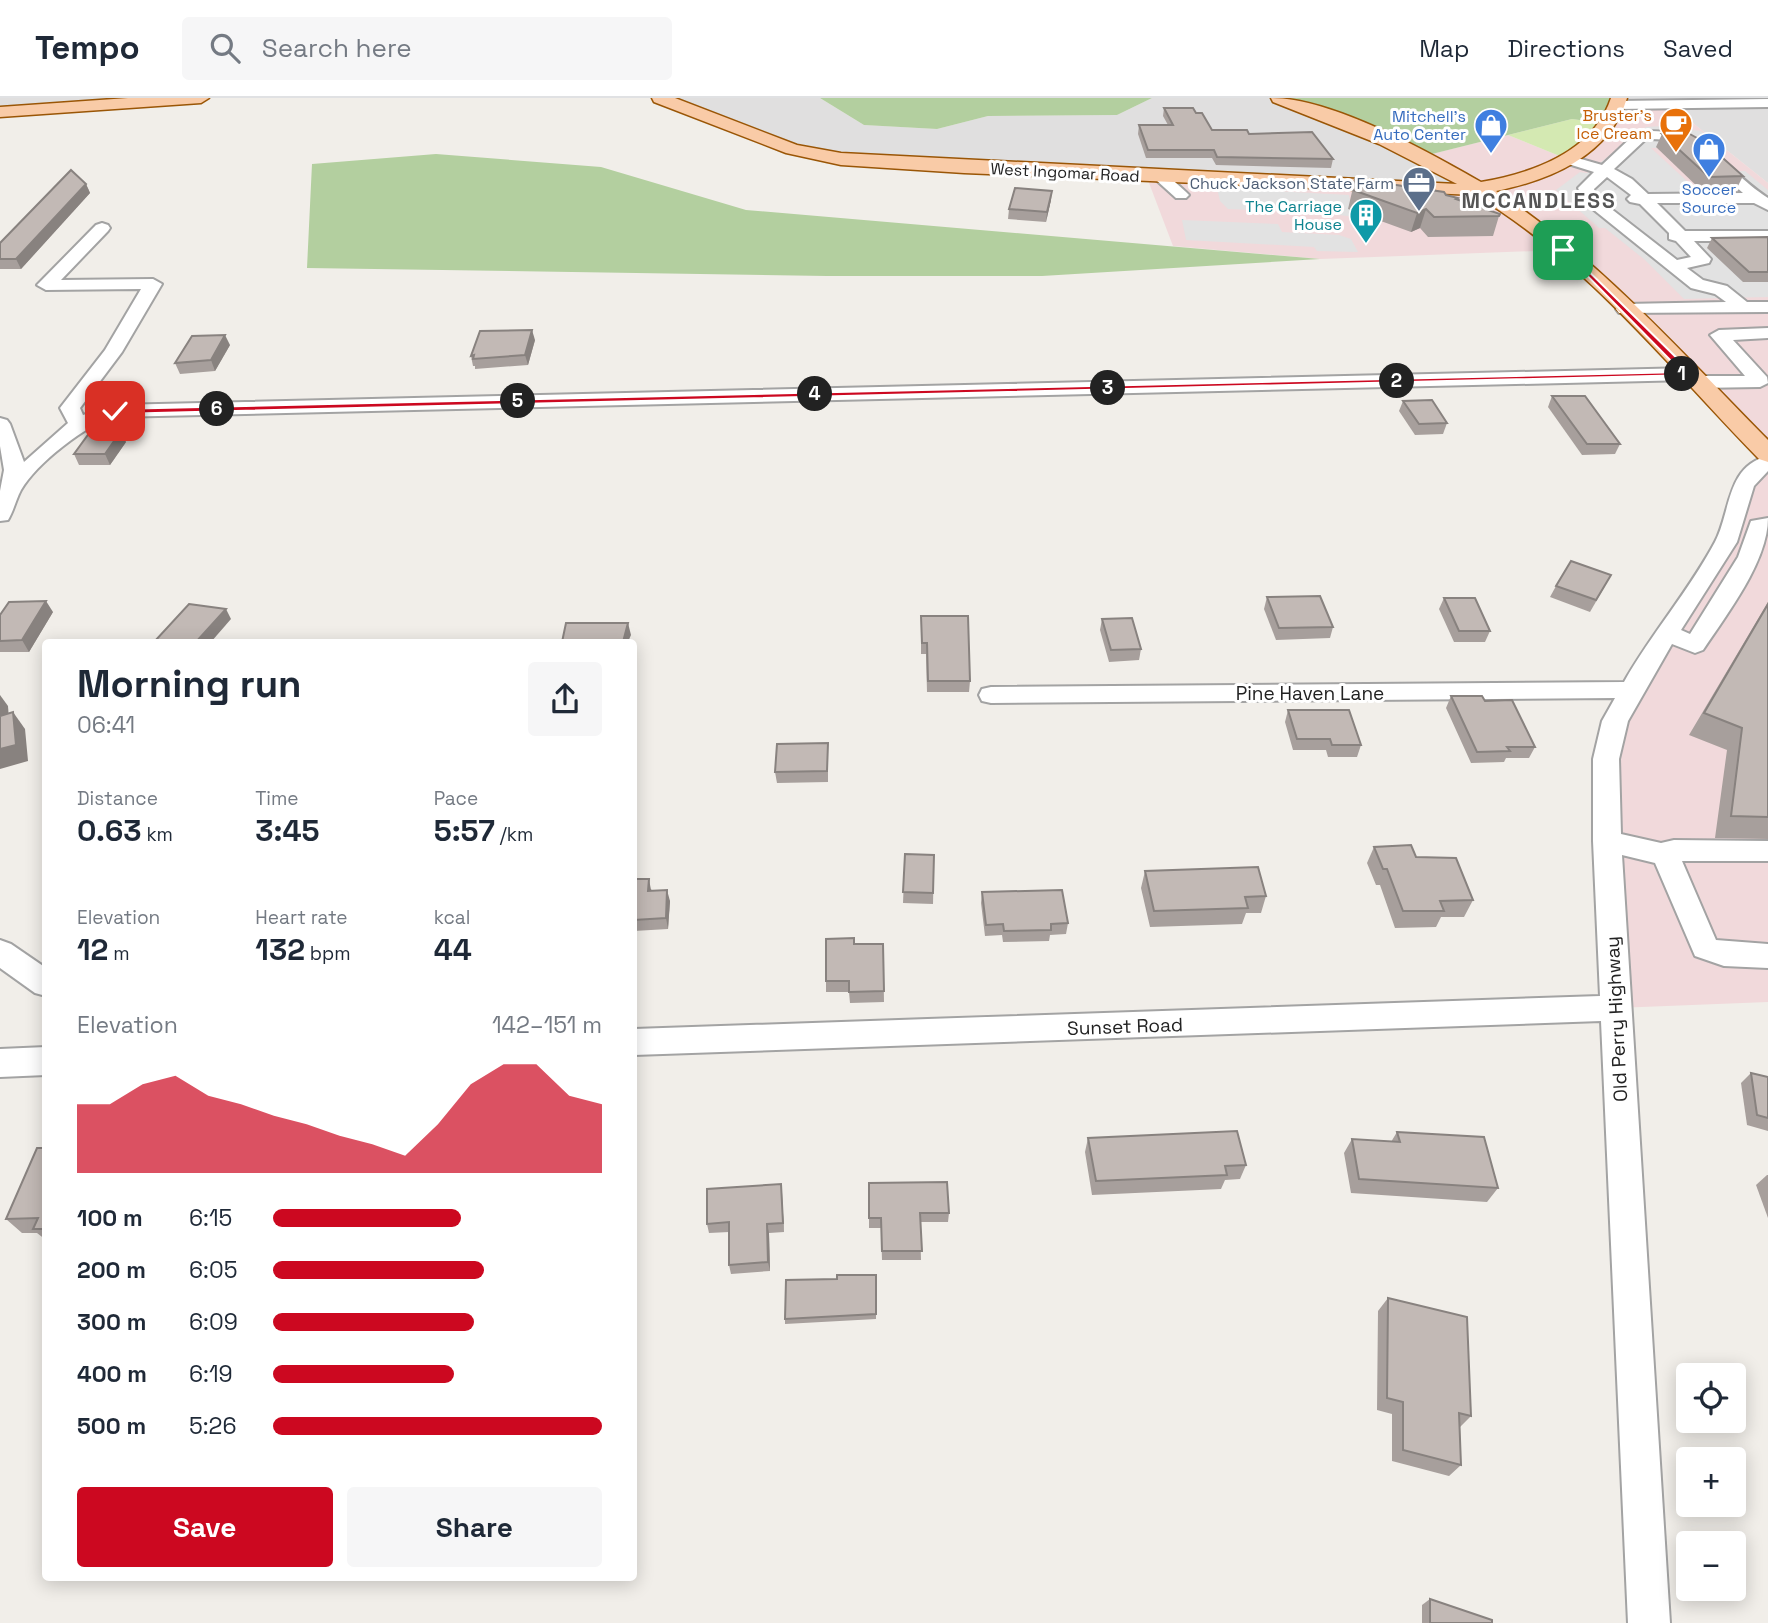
<!DOCTYPE html>
<html lang="en">
<head>
<meta charset="utf-8">
<style>
  :root { --surface:#fff; --page:#f6f6f7; --text:#1f2937; --muted:#747a83; --line:#e0e1e3; --accent:#cc0820 }
  body { margin:0; font-family:"Space Grotesk",sans-serif; background:var(--page); color:var(--text); height:100vh; display:flex; flex-direction:column; font-size:26px; white-space:nowrap }
  * { box-sizing:border-box; margin:0 }
  p { font-size:23px; color:var(--muted) }
  .icon { flex:none; width:38px; height:38px; fill:none; stroke:currentColor; stroke-width:2; stroke-linecap:round; stroke-linejoin:round }
  .map { position:relative; flex:1; overflow:hidden }
  .drawer { position:absolute; left:42px; top:541px; width:595px; height:942px; display:flex; flex-direction:column; background:var(--surface); border-radius:7px; box-shadow:0 4px 18px #0003 }
  .drawer>* { flex:none }
  .tools { position:absolute; left:1676px; top:1265px; display:grid; gap:14px }
  .tools a { display:grid; place-items:center; width:70px; height:70px; border-radius:7px; background:var(--surface); box-shadow:0 4px 18px #0003; font-size:35px }
  .pin { position:absolute; display:grid; place-items:center; width:60px; height:60px; color:#fff; margin:-30px; border-radius:14px; box-shadow:0 4px 10px #0006 }
  .km { position:absolute; width:35px; height:35px; margin:-18px; border-radius:50%; background:#222; color:#fff; font-size:19px; line-height:35px; text-align:center }
  .round { display:grid; place-items:center; flex:none; width:74px; height:74px; border-radius:7px; background:var(--page) }
  .summary { display:flex; align-items:center; justify-content:space-between; height:119px; padding:0 35px }
  h1 { font-size:38px; font-weight:800; line-height:52px }
  .figures { display:grid; grid-template-columns:repeat(3,1fr); gap:10px; height:119px; padding:7px 35px }
  .figures div { display:grid; align-content:center }
  .figures b { font-size:30px; font-weight:800 }
  .figures small { font-size:19px; font-weight:400 }
  .figures p { font-size:19px }
  .chart { height:196px; padding:14px 35px }
  .chart p { display:flex; justify-content:space-between }
  .chart svg { width:100%; height:126px; margin-top:7px; fill:var(--accent); opacity:.7 }
  .primary-button { display:flex; gap:14px; margin-top:auto; padding:14px 35px }
  .primary-button a { flex:1; height:80px; border-radius:7px; background:var(--accent); color:#fff; font-size:28px; font-weight:800; line-height:80px; text-align:center }
  .primary-button a+a { background:var(--page); color:var(--text) }
  ul { padding:0 35px; list-style:none; font-size:23px }
  li { display:grid; grid-template-columns:112px 84px 1fr; align-items:center; height:52px }
  li i { height:18px; border-radius:9px; background:var(--accent) }
  header { display:flex; align-items:center; gap:42px; box-sizing:border-box; height:98px; padding:0 35px; background:var(--surface); border-bottom:2px solid var(--line) }
  header strong { font-size:33px }
  nav { display:flex; gap:38px; margin-inline-start:auto; font-size:24px }
  .search { width:490px; height:63px; background:var(--page); display:flex; align-items:center; gap:18px; box-sizing:border-box; padding:0 24px; border-radius:7px; color:var(--muted); font-size:26px }
  .map>svg:first-child { display:block }
  .residential { fill:#e0dfdf }
  .commercial { fill:#f1d9db }
  .grass { fill:#d4e9b2 }
  .forest { fill:#b3cf9f }
  .parking { fill:#e2e2e2 }
  .lines { fill:none; stroke-linecap:round; stroke-linejoin:round }
  .minor-casing { stroke:#a3a3a3; stroke-width:4 }
  .major-casing { stroke:#9a5606; stroke-width:3 }
  .minor { fill:#fff; fill-rule:evenodd }
  .major { fill:#f9cba7; fill-rule:evenodd }
  .wall { fill:#a79f9c }
  .shaded-wall { fill:#88827f }
  .building { fill:#c2b9b5; stroke:#88827f; stroke-width:2 }
  .route { fill:#cc0820; stroke:#fff; stroke-width:2 }
  .labels { text-anchor:middle; stroke-width:6; stroke-linejoin:round; paint-order:stroke }
  .far-food-label { font-size:16px; fill:#c56008; stroke:#fff; text-anchor:end }
  .far-shop-label { font-size:16px; fill:#366cbe; stroke:#fff; text-anchor:end }
  .far-street-label { font-size:16px; fill:#222; stroke:#fff }
  .far-service-label { font-size:16px; fill:#4e5e75; stroke:#fff; text-anchor:end }
  .far-culture-label { font-size:16px; fill:#0d838f; stroke:#fff; text-anchor:end }
  .street-label { font-size:19px; fill:#222; stroke:#fff }
  .far-district-label { font-size:21px; font-weight:bold; letter-spacing:2px; fill:#555; stroke:#fff }
</style>
</head>
<body>
<header>
<strong>Tempo</strong>
<div class="search"><svg class="icon" aria-label="search" viewBox="0 0 24 24"><circle cx="10" cy="10" r="6"/><path d="M15 15l6 6"/></svg>Search here</div>
<nav><a>Map</a><a>Directions</a><a>Saved</a></nav>
</header>
<div class="map">
<svg width="1768" height="1525" viewBox="0 0 1768 1525">
  <rect width="100%" height="100%" fill="#f1eee9"/>
  <!-- residential -->
  <g class="residential">
    <polygon points="0,0 201,0 0,14"/>
    <polygon points="660,0 820,0 864,27 937,31 988,18 1117,17 1152,0 1279,0 1336,21 1479,92 820,58"/>
    <polygon points="1619,0 1768,0 1768,85 1669,6 1617,7"/>
  </g>
  <!-- commercial -->
  <g class="commercial">
    <polygon points="1669,6 1768,85 1768,356 1563,152 1320,161 1173,148 1146,77 1478,92 1420,59 1508,37 1567,61 1617,7"/>
    <polygon points="1768,364 1768,904 1616,910 1606,661 1736,418"/>
  </g>
  <!-- grass -->
  <polygon class="grass" points="1572,21 1608,26 1567,61 1508,37"/>
  <!-- forest -->
  <g class="forest">
    <polygon points="820,0 1152,0 1117,17 988,18 937,31 864,27"/>
    <polygon points="1279,0 1619,0 1608,26 1572,21 1420,59"/>
    <polygon points="436,56 601,69 746,112 1320,161 1042,178 827,178 307,170 312,66"/>
  </g>
  <!-- parking -->
  <g class="parking">
    <polygon points="1663,28 1701,33 1719,49 1651,50 1701,96 1745,95 1719,74 1745,73 1768,92 1768,199 1684,201 1645,162 1605,130 1599,130 1556,92 1580,74 1587,75 1646,29"/>
    <polygon points="1217,90 1349,97 1350,102 1363,111 1365,120 1303,113 1300,106 1289,106 1290,113 1228,111 1220,103"/>
    <polygon points="1182,122 1278,126 1282,134 1339,137 1351,141 1358,154 1317,153 1314,149 1186,142"/>
  </g>
  <g class="lines">
    <defs>
      <g id="minor">
        <polygon points="1768,1 1768,9 1617,11 1610,7 1617,3"/>
        <path d="M1642 33C1716 32 1715 65 1768 100V112L1754 105H1657L1685 133H1768V143H1694L1711 161 1709 165 1687 170 1703 182 1727 188 1747 204H1768V214L1619 215 1616 211 1619 207 1625 206 1726 204 1715 196 1691 190 1584 104 1578 90 1594 74 1562 64 1560 61 1567 57 1602 67 1637 34ZM1646 41C1696 40 1708 64 1743 95L1648 96 1632 81 1614 71ZM1607 79 1631 97 1627 101 1630 104 1640 106 1669 135V141L1676 143 1691 159 1677 162 1596 99 1594 91Z"/>
        <polygon points="1160,73 1165,75 1186,94 1189,97 1186,100 1176,100 1155,81 1152,78 1155,75"/>
        <path d="M102 125 108 127 110 130 108 133 61 182 153 181 162 186 122 254 80 310 83 317 115 307 1689 270 1696 272 1697 278H1745L1710 237 1719 232 1768 230V240L1733 242 1767 279 1768 285 1760 289 1697 290 1690 288 1689 282 115 319C86 326 36 366 21 392 16 401 14 412 8 422L0 423V393L4 372 0 348V320L7 322 10 326 24 364 68 325 60 310 105 252 141 191 46 192 37 187 96 127Z"/>
        <path d="M1768 358V373L1754 388 1737 444 1681 532 1690 536 1738 459 1751 423 1768 420C1768 463 1727 516 1703 552L1695 555 1672 546 1628 623 1619 661 1621 736 1661 745 1674 742 1768 743V763H1682L1716 842 1768 846V870L1724 868 1695 858 1655 765 1622 757 1670 1525H1628L1601 923 634 957V931L1600 898 1593 743V661L1602 623 1615 600 991 605 982 603 979 597 982 591 991 589 1624 584C1651 536 1689 493 1715 444 1731 414 1726 368 1768 358Z"/>
        <polygon points="0,842 11,846 46,870 46,898 35,895 0,870"/>
        <polygon points="46,949 46,977 0,979 0,951"/>
      </g>
      <g id="major">
        <polygon points="128,0 209,0 201,5 0,19 0,9"/>
        <path d="M652 0H675L797 47 841 55 1457 86 1379 46 1273 4 1271 0C1332 0 1427 53 1481 84 1533 75 1593 54 1611 0H1627C1610 57 1551 82 1496 93 1599 161 1681 254 1768 342V364L1759 361C1670 270 1586 163 1475 97L964 75 841 67 786 55 654 4Z"/>
      </g>
    </defs>
    <!-- minor casing -->
    <use href="#minor" class="minor-casing"/>
    <!-- major casing -->
    <use href="#major" class="major-casing"/>
    <!-- minor -->
    <use href="#minor" class="minor"/>
    <!-- major -->
    <use href="#major" class="major"/>
  </g>
  <!-- wall -->
  <g class="wall">
    <polygon points="1164,10 1196,15 1212,32 1249,36 1333,61 1331,70 1216,67 1212,60 1146,60 1138,36 1139,27 1168,27 1163,18"/>
    <polygon points="1662,36 1743,78 1736,92 1702,93 1656,49"/>
    <polygon points="1355,81 1446,97 1499,118 1493,138 1428,139 1420,130 1411,134 1348,111"/>
    <polygon points="86,86 90,95 21,171 0,171 0,145"/>
    <polygon points="1051,102 1046,124 1008,121 1009,111"/>
    <polygon points="1768,139 1768,184 1743,184 1707,150 1712,140"/>
    <polygon points="535,242 528,267 475,271 475,268 473,268 471,258"/>
    <polygon points="230,247 215,273 180,276 175,265"/>
    <polygon points="1552,298 1620,346 1615,356 1582,357 1548,309"/>
    <polygon points="1403,303 1447,325 1443,336 1415,337 1399,313"/>
    <polygon points="126,344 110,367 79,367 74,356"/>
    <polygon points="1556,488 1605,488 1590,514 1550,499"/>
    <polygon points="1267,499 1333,529 1330,540 1276,542 1264,511"/>
    <polygon points="1444,500 1490,533 1485,544 1454,544 1439,511"/>
    <polygon points="1768,504 1768,741 1715,740 1727,652 1689,637"/>
    <polygon points="53,514 29,554 0,554 0,517"/>
    <polygon points="921,518 970,583 969,594 927,594 926,556 921,556"/>
    <polygon points="1102,521 1141,551 1139,562 1109,564 1100,532"/>
    <polygon points="1451,598 1485,603 1535,649 1529,660 1506,660 1504,664 1471,665 1446,610"/>
    <polygon points="1288,612 1361,647 1357,659 1328,659 1326,652 1293,652 1285,624"/>
    <polygon points="828,656 828,684 777,685 775,674"/>
    <polygon points="1374,749 1416,759 1473,802 1464,819 1441,819 1436,829 1395,830 1380,787 1376,787 1367,765"/>
    <polygon points="905,756 934,757 933,806 903,805"/>
    <polygon points="1145,773 1266,798 1261,815 1246,815 1242,826 1150,829 1141,790"/>
    <polygon points="634,781 670,803 668,831 634,833"/>
    <polygon points="982,794 1068,825 1066,836 1050,837 1049,843 1003,844 1002,837 985,838 981,805"/>
    <polygon points="854,846 883,846 884,904 850,905 849,894 826,894 826,883"/>
    <polygon points="1751,975 1768,979 1768,1033 1747,1027 1741,985"/>
    <polygon points="1397,1034 1498,1090 1487,1104 1351,1095 1344,1055 1352,1041 1391,1044"/>
    <polygon points="1088,1040 1246,1067 1240,1081 1225,1082 1221,1091 1092,1097 1085,1054"/>
    <polygon points="46,1050 46,1142 37,1135 22,1135 6,1121"/>
    <polygon points="1767,1077 1768,1077 1768,1120 1756,1087"/>
    <polygon points="869,1085 949,1115 948,1124 920,1124 921,1162 882,1162 881,1130 869,1130"/>
    <polygon points="781,1086 784,1134 769,1135 770,1173 731,1176 729,1167 729,1134 709,1135 707,1126"/>
    <polygon points="876,1177 876,1221 785,1226 785,1221 837,1181"/>
    <polygon points="1388,1200 1471,1318 1460,1329 1461,1367 1449,1378 1392,1363 1392,1316 1377,1312 1378,1213"/>
    <polygon points="1430,1501 1492,1525 1422,1525 1422,1507"/>
  </g>
  <!-- shaded-wall -->
  <g class="shaded-wall">
    <polygon points="86,86 90,95 21,171 16,161"/>
    <polygon points="1052,93 1051,102 1046,124 1047,114"/>
    <polygon points="1426,111 1420,130 1411,134 1417,115"/>
    <polygon points="532,232 535,242 528,267 525,257"/>
    <polygon points="225,237 230,247 215,273 211,262"/>
    <polygon points="121,333 126,344 110,367 105,356"/>
    <polygon points="46,503 53,514 29,554 22,542"/>
    <polygon points="226,511 231,521 211,544 196,544"/>
    <polygon points="628,525 631,537 628,544 623,544"/>
    <polygon points="0,597 8,608 10,635 0,621"/>
    <polygon points="13,614 25,631 28,663 0,671 0,651"/>
    <polygon points="649,781 651,792 650,804 648,793"/>
    <polygon points="667,792 670,803 668,831 666,820"/>
    <polygon points="781,1086 782,1095 784,1134 783,1125"/>
    <polygon points="767,1126 769,1135 770,1173 768,1164"/>
  </g>
  <!-- building -->
  <g class="building">
    <polygon points="1164,10 1193,10 1196,15 1202,15 1212,32 1247,32 1249,36 1312,34 1333,61 1217,59 1214,52 1148,52 1139,27 1173,27"/>
    <polygon points="1688,35 1706,45 1743,78 1709,79 1662,36"/>
    <polygon points="71,72 86,86 16,161 0,161 0,145"/>
    <polygon points="1355,81 1444,94 1446,97 1458,100 1456,101 1500,116 1499,118 1434,119 1426,111 1417,115 1353,92"/>
    <polygon points="1015,90 1052,93 1047,114 1009,111"/>
    <polygon points="1768,139 1768,174 1749,174 1712,140"/>
    <polygon points="532,232 525,257 473,261 474,257 471,258 480,233"/>
    <polygon points="225,237 211,262 175,265 192,238"/>
    <polygon points="1552,298 1585,298 1620,346 1587,346"/>
    <polygon points="1432,302 1447,325 1419,326 1403,303"/>
    <polygon points="121,333 105,356 74,356 90,334"/>
    <polygon points="1571,463 1611,477 1596,502 1556,488"/>
    <polygon points="1320,498 1333,529 1279,530 1267,499"/>
    <polygon points="1444,500 1475,500 1490,533 1459,533"/>
    <polygon points="46,503 22,542 0,543 0,517 9,504"/>
    <polygon points="189,506 226,511 196,544 154,544"/>
    <polygon points="1768,506 1768,719 1731,718 1742,630 1704,615"/>
    <polygon points="921,518 968,518 970,583 928,583 927,545 922,545"/>
    <polygon points="1132,520 1141,551 1111,552 1102,521"/>
    <polygon points="566,525 628,525 623,544 562,544"/>
    <polygon points="1451,598 1482,598 1485,603 1512,602 1535,649 1507,649 1510,653 1477,654"/>
    <polygon points="1288,612 1349,612 1361,647 1332,647 1330,641 1297,641"/>
    <polygon points="13,614 16,647 0,651 0,618"/>
    <polygon points="828,645 827,673 775,674 777,646"/>
    <polygon points="1411,747 1416,759 1456,760 1473,802 1440,803 1444,813 1403,813 1387,771 1383,771 1374,749"/>
    <polygon points="905,756 934,757 933,795 903,794"/>
    <polygon points="1258,769 1266,798 1245,799 1248,810 1154,813 1145,773"/>
    <polygon points="634,781 649,781 648,793 667,792 666,820 634,822"/>
    <polygon points="1062,792 1068,825 1051,826 1051,832 1004,833 1003,826 986,827 982,794"/>
    <polygon points="854,840 854,846 883,846 884,893 849,894 849,883 826,883 826,841"/>
    <polygon points="1751,975 1768,979 1768,1020 1757,1017"/>
    <polygon points="1237,1033 1246,1067 1225,1068 1227,1077 1096,1083 1088,1040"/>
    <polygon points="1397,1034 1484,1039 1498,1090 1359,1081 1352,1041 1400,1044"/>
    <polygon points="37,1050 46,1050 46,1131 33,1131 38,1120 6,1121"/>
    <polygon points="947,1084 949,1115 920,1115 922,1153 882,1153 881,1120 869,1120 869,1085"/>
    <polygon points="781,1086 783,1125 767,1126 768,1164 729,1167 729,1124 707,1126 707,1091"/>
    <polygon points="837,1177 876,1177 876,1216 785,1221 786,1182 837,1181"/>
    <polygon points="1388,1200 1467,1219 1471,1318 1459,1315 1461,1367 1403,1352 1403,1304 1387,1300"/>
    <polygon points="1430,1501 1492,1522 1492,1525 1430,1525"/>
  </g>
  <!-- route -->
  <polygon class="route" points="1560,150 1565,150 1691,274 1691,277 115,316 111,313 115,311 1682,274"/>
  <!-- icons -->
  <defs>
    <symbol id="cafe-pin" viewBox="-11 -11 22 30"><path d="M0 17L-7.5 6A9.5 9.5 0 1 1 7.5 6Z" fill="#e8710a" stroke="#fff"/><path d="M-5.5-4.5H6V0H3Q3 3.5 0 3.5H-2.5Q-5.5 3.5-5.5 0ZM3-3.2v2h1.7v-2ZM-6 4.5H4V6H-6Z" fill="#fff"/></symbol>
    <symbol id="shop-pin" viewBox="-11 -11 22 30"><path d="M0 17L-7.5 6A9.5 9.5 0 1 1 7.5 6Z" fill="#3f7fe0" stroke="#fff"/><path d="M-5-2.5h2.3a2.7 3.5 0 0 1 5.4 0H5L5.5 6h-11ZM-1.5-2.5h3a1.5 2.3 0 0 0-3 0Z" fill="#fff"/></symbol>
    <symbol id="office-pin" viewBox="-11 -11 22 30"><path d="M0 17L-7.5 6A9.5 9.5 0 1 1 7.5 6Z" fill="#5c6f8a" stroke="#fff"/><path d="M-6-3h4V-5.5h4V-3h4V5H-6ZM-1-4.5V-3h2v-1.5ZM-6 0V1H6V0Z" fill="#fff"/></symbol>
    <symbol id="building-pin" viewBox="-11 -11 22 30"><path d="M0 17L-7.5 6A9.5 9.5 0 1 1 7.5 6Z" fill="#0f9aa8" stroke="#fff"/><path d="M-4-6H4V6H1V3H-1V6H-4ZM-2.5-4.3h1.7v1.8h-1.7ZM.8-4.3h1.7v1.8H.8ZM-2.5-1h1.7V.8h-1.7ZM.8-1h1.7V.8H.8Z" fill="#fff"/></symbol>
  </defs>
  <g fill-rule="evenodd">
    <use href="#cafe-pin" x="1657" y="7" width="38" height="52"/>
    <use href="#shop-pin" x="1472" y="8" width="38" height="52"/>
    <use href="#shop-pin" x="1690" y="32" width="38" height="52"/>
    <use href="#office-pin" x="1400" y="66" width="38" height="52"/>
    <use href="#building-pin" x="1347" y="98" width="38" height="52"/>
  </g>
  <g class="labels">
    <!-- far-food labels -->
    <g class="far-food-label">
      <text x="1652" y="23">Bruster's<tspan x="1652" dy="18">Ice Cream</tspan></text>
    </g>
    <!-- far-shop labels -->
    <g class="far-shop-label">
      <text x="1466" y="24">Mitchell's<tspan x="1466" dy="18">Auto Center</tspan></text>
      <text x="1709" y="97" text-anchor="middle">Soccer<tspan x="1709" dy="18">Source</tspan></text>
    </g>
    <!-- far-street labels -->
    <g class="far-street-label">
      <text transform="translate(1065 74) rotate(3)" y="6">West Ingomar Road</text>
    </g>
    <!-- far-service labels -->
    <g class="far-service-label">
      <text x="1394" y="91">Chuck Jackson State Farm</text>
    </g>
    <!-- far-culture labels -->
    <g class="far-culture-label">
      <text x="1342" y="114">The Carriage<tspan x="1342" dy="18">House</tspan></text>
    </g>
    <!-- street labels -->
    <g class="street-label">
      <text x="1310" y="602">Pine Haven Lane</text>
      <text transform="translate(1616 921) rotate(-93)" y="7">Old Perry Highway</text>
      <text transform="translate(1125 928) rotate(-2)" y="7">Sunset Road</text>
    </g>
    <!-- far-district labels -->
    <g class="far-district-label">
      <text x="1539" y="110">MCCANDLESS</text>
    </g>
  </g>
</svg>
<div class="tools">
<a><svg class="icon" aria-label="locate" viewBox="0 0 24 24"><circle cx="12" cy="12" r="6"/><path d="M12 2v4M12 18v4M2 12h4M18 12h4"/></svg></a>
<a>+</a>
<a>−</a>
</div>
<div class="pin" style="left:1563px;top:152px;background:#1e9e55"><svg class="icon" aria-label="arrive" viewBox="0 0 24 24"><path d="M6 21V4h12l-3 4 3 4H6"/></svg></div>
<div class="pin" style="left:115px;top:313px;background:#d93025"><svg class="icon" aria-label="check" viewBox="0 0 24 24"><path d="M5 12l5 5 9-10"/></svg></div>
<b class="km" style="left:1682px;top:276px">1</b>
<b class="km" style="left:1397px;top:283px">2</b>
<b class="km" style="left:1108px;top:290px">3</b>
<b class="km" style="left:815px;top:296px">4</b>
<b class="km" style="left:518px;top:303px">5</b>
<b class="km" style="left:217px;top:311px">6</b>
<section class="drawer">
<div class="summary"><div><h1>Morning run</h1><p>06:41</p></div><a class="round"><svg class="icon" aria-label="share" viewBox="0 0 24 24"><path d="M12 15V3M7 8l5-5 5 5M5 13v7h14v-7"/></svg></a></div>
<div class="figures">
<div><p>Distance</p><b>0.63<small> km</small></b></div>
<div><p>Time</p><b>3:45</b></div>
<div><p>Pace</p><b>5:57<small> /km</small></b></div>
</div>
<div class="figures">
<div><p>Elevation</p><b>12<small> m</small></b></div>
<div><p>Heart rate</p><b>132<small> bpm</small></b></div>
<div><p>kcal</p><b>44</b></div>
</div>
<div class="chart"><p><span>Elevation</span>142–151 m</p>
<svg viewBox="0 0 160 44" preserveAspectRatio="none"><path d="M0 44V20L10 20L20 13L30 10L40 17L50 20L60 24L70 27L80 31L90 34L100 38L110 27L120 13L130 6L140 6L150 17L160 20V44z"/></svg>
</div>
<ul>
<li><b>100 m</b>6:15<i style="width:57%"></i></li>
<li><b>200 m</b>6:05<i style="width:64%"></i></li>
<li><b>300 m</b>6:09<i style="width:61%"></i></li>
<li><b>400 m</b>6:19<i style="width:55%"></i></li>
<li><b>500 m</b>5:26<i style="width:100%"></i></li>
</ul>
<div class="primary-button"><a>Save</a><a>Share</a></div>
</section>
</div>
</body>
</html>
